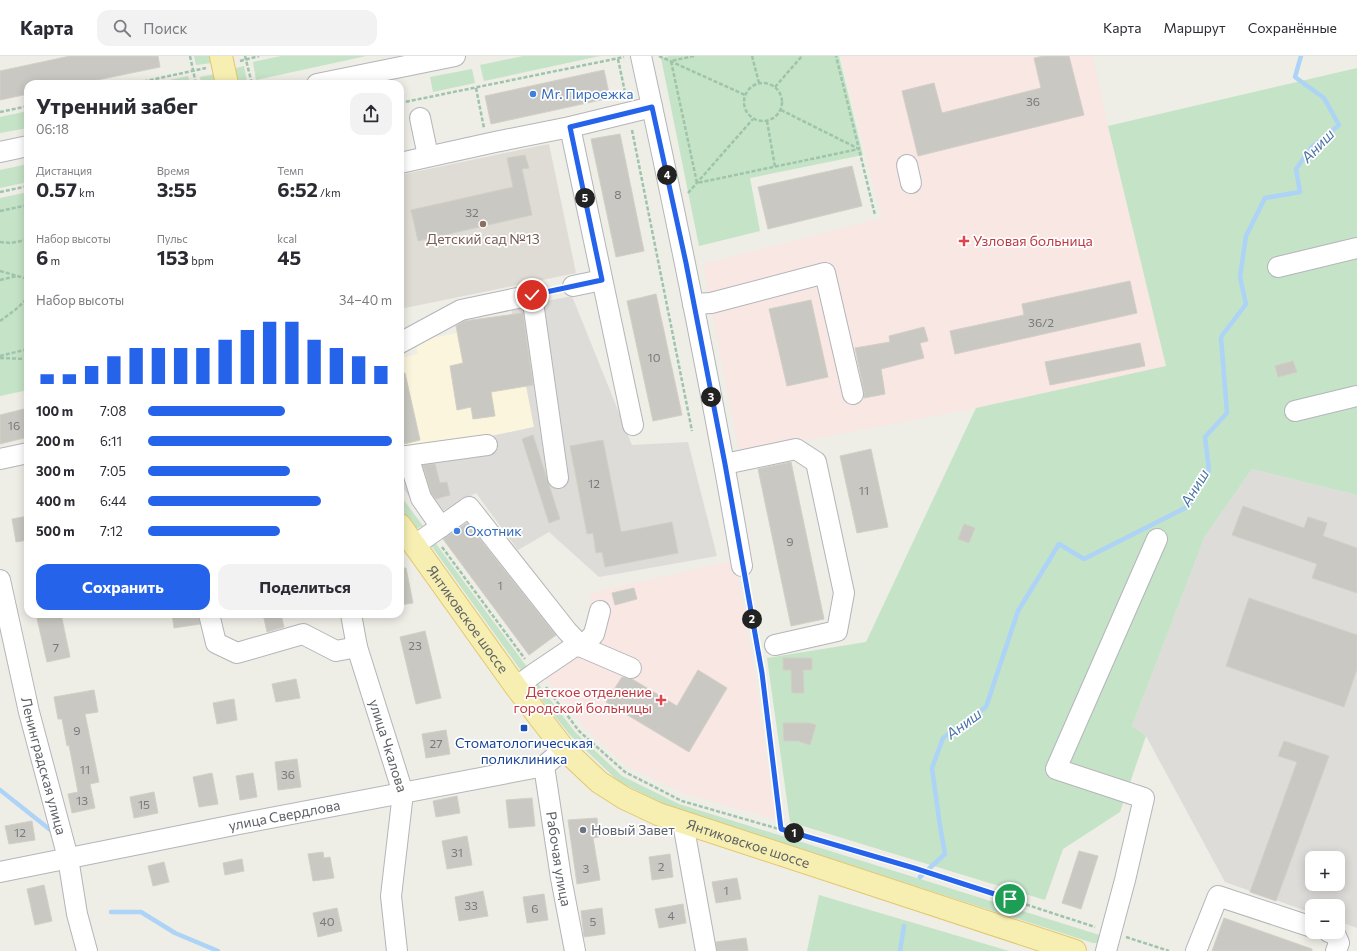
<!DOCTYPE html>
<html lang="ru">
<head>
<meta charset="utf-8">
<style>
  :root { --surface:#fff; --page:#f2f2f3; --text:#2b2b33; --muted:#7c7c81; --line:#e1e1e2; --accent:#2563eb }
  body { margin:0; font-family:Commissioner,sans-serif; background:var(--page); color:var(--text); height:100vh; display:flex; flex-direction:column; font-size:15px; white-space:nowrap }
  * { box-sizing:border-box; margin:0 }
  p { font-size:13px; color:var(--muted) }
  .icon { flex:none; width:22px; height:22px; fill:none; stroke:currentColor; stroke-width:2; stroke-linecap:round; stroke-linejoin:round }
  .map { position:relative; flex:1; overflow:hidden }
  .sheet { position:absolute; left:24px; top:24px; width:380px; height:538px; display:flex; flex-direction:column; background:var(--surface); border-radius:12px; box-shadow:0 2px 10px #0003 }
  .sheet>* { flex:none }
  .buttons { position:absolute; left:1305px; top:795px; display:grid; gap:8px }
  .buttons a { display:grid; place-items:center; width:40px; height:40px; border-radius:8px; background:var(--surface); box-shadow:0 2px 10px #0003; font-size:20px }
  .pin { position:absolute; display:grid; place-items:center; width:34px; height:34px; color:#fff; margin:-17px; border:2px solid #fff; border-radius:50%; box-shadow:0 1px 4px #0007 }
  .km { position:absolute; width:20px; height:20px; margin:-10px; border-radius:50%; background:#222; color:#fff; font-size:11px; line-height:20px; text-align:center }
  .round { display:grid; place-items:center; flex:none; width:42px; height:42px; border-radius:12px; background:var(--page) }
  .head { display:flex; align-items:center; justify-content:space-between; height:68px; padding:0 12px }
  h1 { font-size:22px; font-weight:700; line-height:30px }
  .metrics { display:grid; grid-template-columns:repeat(3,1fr); gap:6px; height:68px; padding:4px 12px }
  .metrics div { display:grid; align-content:center }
  .metrics b { font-size:20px; font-weight:700 }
  .metrics small { font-size:11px; font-weight:400 }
  .metrics p { font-size:11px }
  .chart { height:112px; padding:8px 12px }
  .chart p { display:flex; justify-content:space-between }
  .chart svg { width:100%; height:72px; margin-top:4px; stroke:var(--accent); stroke-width:6 }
  .cta { display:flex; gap:8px; margin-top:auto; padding:8px 12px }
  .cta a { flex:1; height:46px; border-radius:12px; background:var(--accent); color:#fff; font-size:16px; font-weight:700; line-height:46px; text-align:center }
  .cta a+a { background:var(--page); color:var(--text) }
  ul { padding:0 12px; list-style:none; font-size:13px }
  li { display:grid; grid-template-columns:64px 48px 1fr; align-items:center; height:30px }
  li i { height:10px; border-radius:5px; background:var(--accent) }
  header { display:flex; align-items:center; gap:24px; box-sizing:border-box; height:56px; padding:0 20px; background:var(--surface); border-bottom:1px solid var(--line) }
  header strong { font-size:19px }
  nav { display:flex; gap:22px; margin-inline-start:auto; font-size:14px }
  .search { width:280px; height:36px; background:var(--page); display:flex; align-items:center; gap:10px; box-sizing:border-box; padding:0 14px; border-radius:12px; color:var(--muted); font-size:15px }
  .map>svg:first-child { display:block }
  .commercial { fill:#fbf5de }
  .industrial { fill:#dddcd8; fill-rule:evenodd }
  .education { fill:#dedcd4 }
  .medical { fill:#f9e7e4 }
  .green { fill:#c5e3c6 }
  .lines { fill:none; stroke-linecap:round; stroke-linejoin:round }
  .stream { stroke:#add3f7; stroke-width:4.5 }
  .building { fill:#cac8c2; stroke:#d2cfc5 }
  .minor-casing { stroke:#b3b5b9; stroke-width:22 }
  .major-casing { stroke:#e4c769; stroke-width:24 }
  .path { stroke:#9ec4ab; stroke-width:2.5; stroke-dasharray:4 2; stroke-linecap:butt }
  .minor { stroke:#fff; stroke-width:20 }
  .major { stroke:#f7efb2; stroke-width:22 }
  .route-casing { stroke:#fff; stroke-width:8 }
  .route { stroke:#2563eb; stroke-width:5 }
  .shop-dot { fill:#3f7fe0; stroke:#fff; stroke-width:1.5 }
  .education-dot { fill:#8d6e63; stroke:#fff; stroke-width:1.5 }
  .health-dot { fill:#e0444e; stroke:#fff; stroke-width:1.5 }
  .transit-dot { fill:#1a4fb4; stroke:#fff; stroke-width:1.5 }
  .worship-dot { fill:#6b7280; stroke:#fff; stroke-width:1.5 }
  .labels { text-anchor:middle; stroke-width:3.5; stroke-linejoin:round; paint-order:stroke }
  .number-label { font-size:12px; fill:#787a7c }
  .shop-label { font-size:14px; fill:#366cbe; stroke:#fff; text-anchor:start }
  .education-label { font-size:14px; fill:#785e54; stroke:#fff }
  .health-label { font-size:14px; fill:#be3a42; stroke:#fff; text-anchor:start }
  .street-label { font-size:14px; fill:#5d6065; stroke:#fff }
  .transit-label { font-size:14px; fill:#164399; stroke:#fff }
  .worship-label { font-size:14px; fill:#5b616d; stroke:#fff; text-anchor:start }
  .water-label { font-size:15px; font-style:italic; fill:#4c74a7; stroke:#fff }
</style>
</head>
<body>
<header>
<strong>Карта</strong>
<div class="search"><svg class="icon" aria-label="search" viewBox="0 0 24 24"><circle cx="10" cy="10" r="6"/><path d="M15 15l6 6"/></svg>Поиск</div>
<nav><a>Карта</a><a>Маршрут</a><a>Сохранённые</a></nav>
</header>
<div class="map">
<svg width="1357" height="895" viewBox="0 0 1357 895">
  <rect width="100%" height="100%" fill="#eeede6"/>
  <!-- commercial -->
  <polygon class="commercial" points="512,258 534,371 400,399 400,302 418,298 415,285 457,277 456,267"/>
  <!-- industrial -->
  <g class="industrial">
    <polygon points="572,240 632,389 688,386 717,500 599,521 549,476 518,494 476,437 426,464 400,428 400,399 534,371 511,252"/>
    <path d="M1252 413 1357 439V872L1338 865V850H1312V857L1225 826 1146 680 1132 670 1205 480ZM1312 802H1338V828H1312Z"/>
  </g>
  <!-- education -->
  <polygon class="education" points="549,88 576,217 400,253 400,119"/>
  <!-- medical -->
  <g class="medical">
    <polygon points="841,0 1093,0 1108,70 1166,310 976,352 739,397 703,208 882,162"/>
    <polygon points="735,504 753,605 775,763 686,738 628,711 584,671 542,617 586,588 591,537"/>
  </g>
  <!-- green -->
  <g class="green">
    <polygon points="194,0 210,0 212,7 196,9"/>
    <polygon points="281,0 366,0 256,24 253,6"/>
    <polygon points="523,0 600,0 484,25 480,9"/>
    <polygon points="669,0 839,0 863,99 750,122 760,175 699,190 661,2"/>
    <polygon points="244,10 247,25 240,25 234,21 232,13"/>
    <polygon points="1357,12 1357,439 1252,413 1205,480 1132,670 1146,680 1120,756 1063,793 1045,844 790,766 767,602 866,586 976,352 1166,310 1108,70"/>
    <polygon points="472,13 475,27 433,36 430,21"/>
    <polygon points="215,18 216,23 214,28 201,28 200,21"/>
    <polygon points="188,20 190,28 152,28"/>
    <polygon points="28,55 28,72 0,77 0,61"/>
    <polygon points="28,108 28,126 0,132 0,114"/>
    <polygon points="28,136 28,334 0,340 0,142"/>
    <polygon points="400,439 423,470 412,474 400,456"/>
    <polygon points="434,485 527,611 522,616 430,488"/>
    <polygon points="536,625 575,676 622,720 679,748 1106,881 1101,887 1093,887 669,751 618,725 569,678 533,633 533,627"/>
    <polygon points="819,839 1009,895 807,895"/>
  </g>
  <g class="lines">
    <!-- stream -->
    <g class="stream">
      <polyline points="0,734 53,776"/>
      <polyline points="920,821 945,798 940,770 932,712 943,682 986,651 1018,555 1059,488 1084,503 1187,451 1209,414 1205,381 1227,357 1221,281 1246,248 1240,221 1246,180 1265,142 1300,136 1296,113 1312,91 1339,69 1324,42 1295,21 1301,0"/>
      <polyline points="111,856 141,856 175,877 218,895"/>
      <polyline points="900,895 904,870"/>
    </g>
  </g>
  <!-- building -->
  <g class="building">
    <polygon points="70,0 158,0 160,11 78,28 28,28 28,38 0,44 0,15"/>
    <polygon points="1044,0 1069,0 1084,59 918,100 902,35 934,27 942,57 1041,32 1034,2"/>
    <polygon points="604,14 610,42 491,68 485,40"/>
    <polygon points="620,78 644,195 616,201 591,83"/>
    <polygon points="525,99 529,112 522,113 532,159 418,185 411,154 513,131 507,102"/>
    <polygon points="852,110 862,150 768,173 758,131"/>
    <polygon points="1130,225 1137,257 955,298 950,275 1024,259 1022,248"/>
    <polygon points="656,238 682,359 653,365 627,245"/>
    <polygon points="811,244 828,321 787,330 769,253"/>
    <polygon points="523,257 533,329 491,336 495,360 473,363 471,351 457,354 450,310 463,307 456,270 464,265"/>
    <polygon points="924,271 928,285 920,287 924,302 881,313 885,338 864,342 864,335 855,292 890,286 889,280"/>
    <polygon points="1140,287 1145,310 1050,329 1045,306"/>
    <polygon points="1293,305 1297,316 1278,321 1275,310"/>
    <polygon points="400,317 405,317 420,384 400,389"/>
    <polygon points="28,352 28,381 0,388 0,359"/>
    <polygon points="533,379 560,463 549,467 522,383"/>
    <polygon points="603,384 621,476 672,466 678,497 605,511 602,496 596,497 593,477 587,478 570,390"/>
    <polygon points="871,393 888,471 857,477 840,400"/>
    <polygon points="791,406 824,563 791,570 758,413"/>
    <polygon points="435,408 440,427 447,426 450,439 436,443 431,437 423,409"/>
    <polygon points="1243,450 1304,472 1308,461 1327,467 1323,480 1357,492 1357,537 1312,522 1317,508 1232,479"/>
    <polygon points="28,460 28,484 16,486 12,463"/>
    <polygon points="467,467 556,579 529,599 443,483"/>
    <polygon points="964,468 975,472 969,487 958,483"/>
    <polygon points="400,512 406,512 413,547 400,549"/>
    <polygon points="634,532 637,543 615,549 612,537"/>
    <polygon points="1249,542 1357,579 1357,613 1344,651 1226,610"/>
    <polygon points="36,558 61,558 70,601 47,606"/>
    <polygon points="172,558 198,558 200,568 174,572"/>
    <polygon points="263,558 281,558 284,571 267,576"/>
    <polygon points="425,575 441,642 416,648 400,581"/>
    <polygon points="783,602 812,602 812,614 803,614 804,637 792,637 791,614 783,614"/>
    <polygon points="698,614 727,632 689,696 606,646 622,621 632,623 677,650"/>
    <polygon points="296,623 300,642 276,646 272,628"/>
    <polygon points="94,634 98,656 85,658 99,726 90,728 95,752 72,757 68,738 78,736 69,689 67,690 62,663 58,663 54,641"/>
    <polygon points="234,643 237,664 217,668 213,647"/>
    <polygon points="783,667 809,667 816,669 810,689 798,685 784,685"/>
    <polygon points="446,674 450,698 426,702 422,678"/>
    <polygon points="1284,685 1329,700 1276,845 1250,836 1297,706 1278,700"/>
    <polygon points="297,703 301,731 278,734 275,706"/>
    <polygon points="212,717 218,748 199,751 193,721"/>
    <polygon points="253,717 257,741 240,744 236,720"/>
    <polygon points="154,736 158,757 134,762 130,741"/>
    <polygon points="457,740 460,757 436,761 433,745"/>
    <polygon points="532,742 535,770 509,772 506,744"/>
    <polygon points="597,762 599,781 593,782 600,824 577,828 568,764"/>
    <polygon points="32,765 35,784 9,788 5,770"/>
    <polygon points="467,780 472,809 447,813 442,785"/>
    <polygon points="1079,795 1098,800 1081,853 1062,847"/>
    <polygon points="323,796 324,802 330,801 334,822 313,825 308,798"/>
    <polygon points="670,798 673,821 652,824 649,801"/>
    <polygon points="242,803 244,815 225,819 223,807"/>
    <polygon points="164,806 169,826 153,830 148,810"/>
    <polygon points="737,822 741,843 716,847 712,826"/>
    <polygon points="44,829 52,865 35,869 27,833"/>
    <polygon points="483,835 488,860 459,865 455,841"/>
    <polygon points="544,838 548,864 527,867 523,841"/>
    <polygon points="683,848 686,867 659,872 655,853"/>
    <polygon points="337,852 342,875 318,881 313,857"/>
    <polygon points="602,852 605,878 584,881 581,855"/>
    <polygon points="1224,862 1312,893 1312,895 1212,895"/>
    <polygon points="746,882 748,895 717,895 716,886"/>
  </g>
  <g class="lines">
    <defs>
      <g id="minor">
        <path d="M641 0C678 169 713 339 742 510"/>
        <polyline points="317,28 455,0"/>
        <polyline points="420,62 428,100"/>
        <polyline points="570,71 633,369"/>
        <polyline points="0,96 28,90"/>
        <polyline points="400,107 495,86 570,71 652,51"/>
        <polyline points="907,109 911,127"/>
        <polyline points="1278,211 1357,192"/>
        <polyline points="573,230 602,224"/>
        <polyline points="693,248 711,247 825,217 853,338"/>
        <polyline points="400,287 461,254 532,239 558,422"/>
        <polyline points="1295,355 1357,340"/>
        <polyline points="408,400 421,442 441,471"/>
        <polyline points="400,401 487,389"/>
        <polyline points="0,403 28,397"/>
        <polyline points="725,408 796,393 816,406 844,537 837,575 775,589"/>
        <polyline points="415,489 469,451 567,575 582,591 578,588 535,617 516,631"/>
        <path id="s1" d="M0 524 29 656 68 802 77 858 87 895"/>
        <polyline points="209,558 216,587 237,597 303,578 336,595 357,591"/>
        <path id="s2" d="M351 558 357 591 403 737 391 840 397 895"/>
        <polyline points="578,588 582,591 631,612"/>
        <polyline points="582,591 594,578 600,555"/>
        <path id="s3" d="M544 710 561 822 575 895"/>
        <polyline points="683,767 706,895"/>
        <path id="s4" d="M0 816 239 768 544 710 564 693"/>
        <polyline points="1329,876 1335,878 1339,887 1336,895"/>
        <polyline points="1106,895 1125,824 1144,742 1056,713 1157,483"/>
        <polyline points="1196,895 1218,840 1312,871"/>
      </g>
      <g id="major">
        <polyline points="221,0 227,28"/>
        <path id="s5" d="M400 469 516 631 564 693 599 726 624 742 658 758 1075 895"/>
      </g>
    </defs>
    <!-- minor casing -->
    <use href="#minor" class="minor-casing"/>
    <!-- major casing -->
    <use href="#major" class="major-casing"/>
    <!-- path -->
    <g class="path">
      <polyline points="190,0 196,28"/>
      <polyline points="245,0 252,28"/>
      <polyline points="659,0 745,39"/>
      <polyline points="694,0 671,5 697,127 859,93 836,0"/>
      <polyline points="752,0 759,27"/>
      <polyline points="618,3 626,41"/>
      <polyline points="240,5 259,0"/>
      <circle cx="763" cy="46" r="19"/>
      <polyline points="132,28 206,12"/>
      <polyline points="775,31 802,0"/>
      <polyline points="476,32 484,72"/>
      <polyline points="400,47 624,1"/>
      <polyline points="781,54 859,93 875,159"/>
      <polyline points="0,56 28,50"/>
      <polyline points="767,65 775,111"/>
      <polyline points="632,74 692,375"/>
      <polyline points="0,136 28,130"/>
      <polyline points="688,137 753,63"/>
      <polyline points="0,155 28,149"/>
      <polyline points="0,186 10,187 28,184"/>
      <polyline points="0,215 28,223"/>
      <polyline points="0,224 17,220"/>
      <polyline points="0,265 15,254 28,242"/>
      <polyline points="0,300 28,293"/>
      <polyline points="0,302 28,303"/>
      <polyline points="442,491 525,603"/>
      <polyline points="745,526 757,588"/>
      <polyline points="758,595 762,617 781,773"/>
      <polyline points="546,631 579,675 625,716 682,745 914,812 1095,871"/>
      <polyline points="1126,881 1169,895"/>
    </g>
    <!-- minor -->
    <use href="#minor" class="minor"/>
    <!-- major -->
    <use href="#major" class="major"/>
  </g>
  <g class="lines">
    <defs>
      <polyline id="route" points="532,239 602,224 570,71 652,51 686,207 725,408 762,617 781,773 914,812 1010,843"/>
    </defs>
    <!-- route casing -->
    <use href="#route" class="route-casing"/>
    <!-- route -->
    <use href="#route" class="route"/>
  </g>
  <!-- markers -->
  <g class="shop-dot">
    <circle cx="533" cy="38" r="4"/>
    <circle cx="457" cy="475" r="4"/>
  </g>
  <circle class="education-dot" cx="483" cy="168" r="4"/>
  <g class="health-dot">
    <path d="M962 179h4v4h4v4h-4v4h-4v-4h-4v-4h4z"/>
    <path d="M659 638h4v4h4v4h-4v4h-4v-4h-4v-4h4z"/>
  </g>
  <rect class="transit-dot" x="520" y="668" width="8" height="8" rx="2"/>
  <circle class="worship-dot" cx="583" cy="774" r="4"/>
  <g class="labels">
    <!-- number labels -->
    <g class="number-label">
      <text x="1033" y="50">36</text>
      <text x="618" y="143">8</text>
      <text x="472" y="161">32</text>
      <text x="1041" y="271">36/2</text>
      <text x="654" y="306">10</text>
      <text x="14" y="374">16</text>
      <text x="594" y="432">12</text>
      <text x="864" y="439">11</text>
      <text x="790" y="490">9</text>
      <text x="500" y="534">1</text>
      <text x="415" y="594">23</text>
      <text x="56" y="596">7</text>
      <text x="77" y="679">9</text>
      <text x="436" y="692">27</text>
      <text x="85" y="718">11</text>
      <text x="288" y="723">36</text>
      <text x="82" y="749">13</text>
      <text x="144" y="753">15</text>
      <text x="20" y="781">12</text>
      <text x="457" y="801">31</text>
      <text x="661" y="815">2</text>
      <text x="586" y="817">3</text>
      <text x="726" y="839">1</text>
      <text x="471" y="854">33</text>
      <text x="535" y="857">6</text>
      <text x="671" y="864">4</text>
      <text x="327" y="870">40</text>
      <text x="593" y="870">5</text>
    </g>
    <!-- shop labels -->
    <g class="shop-label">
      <text x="541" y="43">Mr. Пироежка</text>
      <text x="465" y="480">Охотник</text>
    </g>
    <!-- education labels -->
    <g class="education-label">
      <text x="483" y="188">Детский сад №13</text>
    </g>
    <!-- health labels -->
    <g class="health-label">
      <text x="973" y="190">Узловая больница</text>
      <text x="652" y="641" text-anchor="end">Детское отделение<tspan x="652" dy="16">городской больницы</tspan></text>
    </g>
    <!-- street labels -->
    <g class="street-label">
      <text dy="5" stroke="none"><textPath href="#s5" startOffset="116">Янтиковское шоссе</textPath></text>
      <text dy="5" stroke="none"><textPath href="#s2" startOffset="137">улица Чкалова</textPath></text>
      <text dy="5" stroke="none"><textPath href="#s1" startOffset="191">Ленинградская улица</textPath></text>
      <text dy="5" stroke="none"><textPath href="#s4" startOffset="290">улица Свердлова</textPath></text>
      <text dy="5" stroke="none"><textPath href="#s5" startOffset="488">Янтиковское шоссе</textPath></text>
      <text dy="5" stroke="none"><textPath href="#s3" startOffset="94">Рабочая улица</textPath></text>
    </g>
    <!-- transit labels -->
    <g class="transit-label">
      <text x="524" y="692">Стоматологичесчкая<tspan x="524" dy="16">поликлиника</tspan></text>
    </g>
    <!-- worship labels -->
    <g class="worship-label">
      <text x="591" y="779">Новый Завет</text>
    </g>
    <!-- water labels -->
    <g class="water-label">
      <text transform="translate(1318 90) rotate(-46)" y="5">Аниш</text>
      <text transform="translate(1195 432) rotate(-59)" y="5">Аниш</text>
      <text transform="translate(964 668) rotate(-37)" y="5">Аниш</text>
    </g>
  </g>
</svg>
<div class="buttons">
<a>+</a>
<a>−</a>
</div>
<div class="pin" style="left:1010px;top:843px;background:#1e9e55"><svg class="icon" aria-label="arrive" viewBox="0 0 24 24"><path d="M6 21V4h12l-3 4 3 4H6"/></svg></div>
<div class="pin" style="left:532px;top:239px;background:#d93025"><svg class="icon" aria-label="check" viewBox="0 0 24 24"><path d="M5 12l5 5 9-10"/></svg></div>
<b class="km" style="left:794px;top:777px">1</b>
<b class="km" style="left:752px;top:563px">2</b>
<b class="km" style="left:711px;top:341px">3</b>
<b class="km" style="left:667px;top:119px">4</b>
<b class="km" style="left:585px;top:142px">5</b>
<section class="sheet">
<div class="head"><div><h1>Утренний забег</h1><p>06:18</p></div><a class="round"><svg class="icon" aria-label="share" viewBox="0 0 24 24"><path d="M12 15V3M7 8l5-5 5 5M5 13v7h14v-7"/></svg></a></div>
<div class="metrics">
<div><p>Дистанция</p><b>0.57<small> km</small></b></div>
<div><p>Время</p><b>3:55</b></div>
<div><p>Темп</p><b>6:52<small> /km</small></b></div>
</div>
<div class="metrics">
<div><p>Набор высоты</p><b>6<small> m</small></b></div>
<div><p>Пульс</p><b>153<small> bpm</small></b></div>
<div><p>kcal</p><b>45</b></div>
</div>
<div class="chart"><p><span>Набор высоты</span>34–40 m</p>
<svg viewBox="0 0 160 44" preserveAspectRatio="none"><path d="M5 44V38M15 44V38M25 44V33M35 44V27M45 44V22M55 44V22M65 44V22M75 44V22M85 44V17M95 44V11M105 44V6M115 44V6M125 44V17M135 44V22M145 44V27M155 44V33"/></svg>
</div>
<ul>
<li><b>100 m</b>7:08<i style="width:56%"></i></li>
<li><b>200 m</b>6:11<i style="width:100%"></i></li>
<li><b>300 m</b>7:05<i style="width:58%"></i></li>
<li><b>400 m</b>6:44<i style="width:71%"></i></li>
<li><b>500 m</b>7:12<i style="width:54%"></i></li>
</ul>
<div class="cta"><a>Сохранить</a><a>Поделиться</a></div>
</section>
</div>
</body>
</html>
